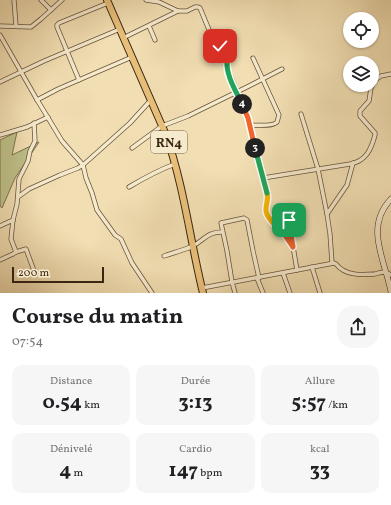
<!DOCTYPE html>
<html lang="fr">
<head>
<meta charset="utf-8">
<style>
  :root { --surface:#fff; --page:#f6f6f6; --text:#202124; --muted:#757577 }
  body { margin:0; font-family:Vollkorn,serif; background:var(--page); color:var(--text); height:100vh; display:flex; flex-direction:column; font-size:15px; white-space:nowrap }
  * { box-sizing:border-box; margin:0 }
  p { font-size:13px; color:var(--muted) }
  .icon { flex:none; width:22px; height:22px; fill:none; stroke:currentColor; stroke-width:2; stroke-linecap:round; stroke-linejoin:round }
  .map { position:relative; height:293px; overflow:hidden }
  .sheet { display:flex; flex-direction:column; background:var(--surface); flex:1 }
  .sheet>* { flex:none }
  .tools { position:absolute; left:343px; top:12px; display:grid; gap:8px }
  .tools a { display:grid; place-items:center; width:36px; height:36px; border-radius:50%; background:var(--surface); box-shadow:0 1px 3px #0004; font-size:20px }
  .scale { position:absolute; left:12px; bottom:10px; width:92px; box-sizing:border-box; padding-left:4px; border:2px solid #3b2513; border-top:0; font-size:11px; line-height:14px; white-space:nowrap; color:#3b2513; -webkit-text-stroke:3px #f6eacd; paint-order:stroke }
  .pin { position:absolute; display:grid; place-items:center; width:34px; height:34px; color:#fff; margin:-17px; border-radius:8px; box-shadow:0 2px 6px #0006 }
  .km { position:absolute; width:20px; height:20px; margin:-10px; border-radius:50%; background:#222; color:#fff; font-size:11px; line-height:20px; text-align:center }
  .round { display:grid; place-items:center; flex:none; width:42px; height:42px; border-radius:16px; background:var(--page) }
  .summary { display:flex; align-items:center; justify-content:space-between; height:68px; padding:0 12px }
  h1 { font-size:22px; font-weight:700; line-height:30px }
  .figures { display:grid; grid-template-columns:repeat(3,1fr); gap:6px; height:68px; padding:4px 12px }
  .figures div { display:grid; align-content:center; border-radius:10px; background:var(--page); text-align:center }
  .figures b { font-size:20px; font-weight:700 }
  .figures small { font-size:11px; font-weight:400 }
  .figures p { font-size:11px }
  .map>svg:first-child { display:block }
  .green { fill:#bec089; stroke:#7c724e }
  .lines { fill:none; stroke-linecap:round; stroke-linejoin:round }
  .street-casing { stroke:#68533b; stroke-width:5 }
  .secondary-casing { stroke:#3b2513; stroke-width:6 }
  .highway-casing { stroke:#3b2513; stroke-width:8 }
  .street { stroke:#f6eacd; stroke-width:3.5 }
  .secondary { stroke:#f6eacd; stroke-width:5 }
  .highway { stroke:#e8bf79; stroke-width:6 }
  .split-1-casing { stroke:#fff; stroke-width:8 }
  .split-2-casing { stroke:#fff; stroke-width:8 }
  .split-3-casing { stroke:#fff; stroke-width:8 }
  .split-4-casing { stroke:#fff; stroke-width:8 }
  .split-5-casing { stroke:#fff; stroke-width:8 }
  .split-6-casing { stroke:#fff; stroke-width:8 }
  .split-1 { stroke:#f0652b; stroke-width:5 }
  .split-2 { stroke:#f5b400; stroke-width:5 }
  .split-3 { stroke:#22a559; stroke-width:5 }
  .split-4 { stroke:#f0652b; stroke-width:5 }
  .split-5 { stroke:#22a559; stroke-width:5 }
  .split-6 { stroke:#f5b400; stroke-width:5 }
  .labels { text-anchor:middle; stroke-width:3; stroke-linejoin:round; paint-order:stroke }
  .shield { fill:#f6eacd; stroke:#73604b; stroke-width:1 }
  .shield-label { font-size:13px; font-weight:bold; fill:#3b2513 }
</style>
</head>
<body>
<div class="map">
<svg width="391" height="293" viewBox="0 0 391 293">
  <rect width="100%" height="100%" fill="#f1deb2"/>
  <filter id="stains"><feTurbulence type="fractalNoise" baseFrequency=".005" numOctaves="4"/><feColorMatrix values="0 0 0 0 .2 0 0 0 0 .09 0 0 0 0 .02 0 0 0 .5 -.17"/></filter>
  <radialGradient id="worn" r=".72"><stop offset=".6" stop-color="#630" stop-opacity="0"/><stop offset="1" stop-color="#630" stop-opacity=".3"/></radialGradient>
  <!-- green -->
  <polygon class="green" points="17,132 12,155 39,142 15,178 2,208 0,206 0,140"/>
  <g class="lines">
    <defs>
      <g id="street">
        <polyline points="14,0 16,26"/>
        <polyline points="41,0 51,10"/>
        <polyline points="146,0 159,2 178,11 187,11 195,7 198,7 200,8 212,37 214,41 225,50 227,54 228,70 248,118 268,195 266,213 274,224 283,232 293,247"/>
        <polyline points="0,26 31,27 41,19 62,0"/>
        <polyline points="149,26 155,40"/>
        <polyline points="0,35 36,98 62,141 83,165 86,178 92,193 97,210 115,235 121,239 132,263 152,293"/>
        <polyline points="123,38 178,11"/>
        <polyline points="79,80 57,27 57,25 59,23 108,3"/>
        <polyline points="0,82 44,61 120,29"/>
        <polyline points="37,100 58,89 132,57"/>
        <polyline points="301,114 318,169 327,214"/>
        <path d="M250 125C256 125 273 127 277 122 278 120 278 117 279 115L253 58"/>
        <polyline points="0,135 27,127 48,117"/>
        <polyline points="132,148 162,126 188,116 249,86 282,69"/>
        <path d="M263 178 350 164C366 161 371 150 375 135V133L360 116V111L369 101 371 88 375 80 381 76 391 74"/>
        <path d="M129 187C144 178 159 170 175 164"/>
        <polyline points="18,197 29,189 60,175 78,168 83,165 130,123 151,100"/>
        <polyline points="297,214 290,219 289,223 297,270"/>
        <polyline points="0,226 13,220"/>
        <polyline points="16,252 11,239 13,220 17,204 19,179 28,161 30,151 35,141 34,123"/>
        <path d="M164 256C173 253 183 250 191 247 204 241 206 232 222 232"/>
        <polyline points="0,260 13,254 16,252 26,249 33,268 34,274"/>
        <polyline points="332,263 330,234 327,214 347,185 353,163"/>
        <polyline points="312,267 320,293"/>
        <polyline points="283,273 290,293"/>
        <polyline points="257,278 263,293"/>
        <path d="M202 288 334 263 336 264C345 276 362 275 375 274 378 273 382 272 385 272 386 272 391 275 391 275"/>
        <polyline points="235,293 232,282 227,251 221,223 244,218 247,220 253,251 259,278"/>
      </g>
      <path id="secondary" d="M391 199C364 227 385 260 391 292"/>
      <path id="highway" d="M107 0 166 135C184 186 190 240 203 293"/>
    </defs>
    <!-- street casing -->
    <use href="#street" class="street-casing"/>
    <!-- secondary casing -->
    <use href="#secondary" class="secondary-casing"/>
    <!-- highway casing -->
    <use href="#highway" class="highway-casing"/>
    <!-- street -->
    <use href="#street" class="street"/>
    <!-- secondary -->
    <use href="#secondary" class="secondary"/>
    <!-- highway -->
    <use href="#highway" class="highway"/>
  </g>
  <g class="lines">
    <defs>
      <polyline id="split-1" points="283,232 293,247 290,229 289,220"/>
      <path id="split-2" d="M267 193C269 199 266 203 266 209 265 217 277 227 283 232"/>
      <polyline id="split-3" points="255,148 267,193"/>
      <polyline id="split-4" points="242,104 248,118 255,148"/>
      <path id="split-5" d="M227 61C226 76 236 91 242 104"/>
      <path id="split-6" d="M220 46C225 51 227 54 227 61"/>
    </defs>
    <!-- split-1 casing -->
    <use href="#split-1" class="split-1-casing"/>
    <!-- split-2 casing -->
    <use href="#split-2" class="split-2-casing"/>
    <!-- split-3 casing -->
    <use href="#split-3" class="split-3-casing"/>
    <!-- split-4 casing -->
    <use href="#split-4" class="split-4-casing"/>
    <!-- split-5 casing -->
    <use href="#split-5" class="split-5-casing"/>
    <!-- split-6 casing -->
    <use href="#split-6" class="split-6-casing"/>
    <!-- split-1 -->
    <use href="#split-1" class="split-1"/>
    <!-- split-2 -->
    <use href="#split-2" class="split-2"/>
    <!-- split-3 -->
    <use href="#split-3" class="split-3"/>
    <!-- split-4 -->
    <use href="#split-4" class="split-4"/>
    <!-- split-5 -->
    <use href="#split-5" class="split-5"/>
    <!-- split-6 -->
    <use href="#split-6" class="split-6"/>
  </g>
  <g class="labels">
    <!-- shield labels -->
    <rect class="shield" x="151" y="131" width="36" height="22" rx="3"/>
    <g class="shield-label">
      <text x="169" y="147">RN4</text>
    </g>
  </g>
  <rect width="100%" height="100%" filter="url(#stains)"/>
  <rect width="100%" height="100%" fill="url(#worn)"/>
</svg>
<div class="tools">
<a><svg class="icon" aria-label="locate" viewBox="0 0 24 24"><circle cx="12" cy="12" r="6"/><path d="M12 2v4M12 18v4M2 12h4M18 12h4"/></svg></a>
<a><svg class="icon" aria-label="layers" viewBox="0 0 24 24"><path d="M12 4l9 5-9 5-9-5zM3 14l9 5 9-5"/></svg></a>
</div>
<div class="scale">200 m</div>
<div class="pin" style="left:289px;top:220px;background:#1e9e55"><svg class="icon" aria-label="arrive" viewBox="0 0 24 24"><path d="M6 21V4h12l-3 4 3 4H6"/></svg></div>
<div class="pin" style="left:220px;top:46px;background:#d93025"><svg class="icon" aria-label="check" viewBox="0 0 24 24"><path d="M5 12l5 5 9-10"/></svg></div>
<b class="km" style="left:255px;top:148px">3</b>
<b class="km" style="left:242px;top:104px">4</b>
</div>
<section class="sheet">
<div class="summary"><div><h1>Course du matin</h1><p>07:54</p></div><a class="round"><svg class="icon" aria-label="share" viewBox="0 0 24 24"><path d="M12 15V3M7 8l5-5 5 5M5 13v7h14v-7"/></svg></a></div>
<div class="figures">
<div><p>Distance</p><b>0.54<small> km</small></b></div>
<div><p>Durée</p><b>3:13</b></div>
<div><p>Allure</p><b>5:57<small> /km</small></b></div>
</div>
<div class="figures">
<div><p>Dénivelé</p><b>4<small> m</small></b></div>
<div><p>Cardio</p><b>147<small> bpm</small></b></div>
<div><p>kcal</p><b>33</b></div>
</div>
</section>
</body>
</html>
